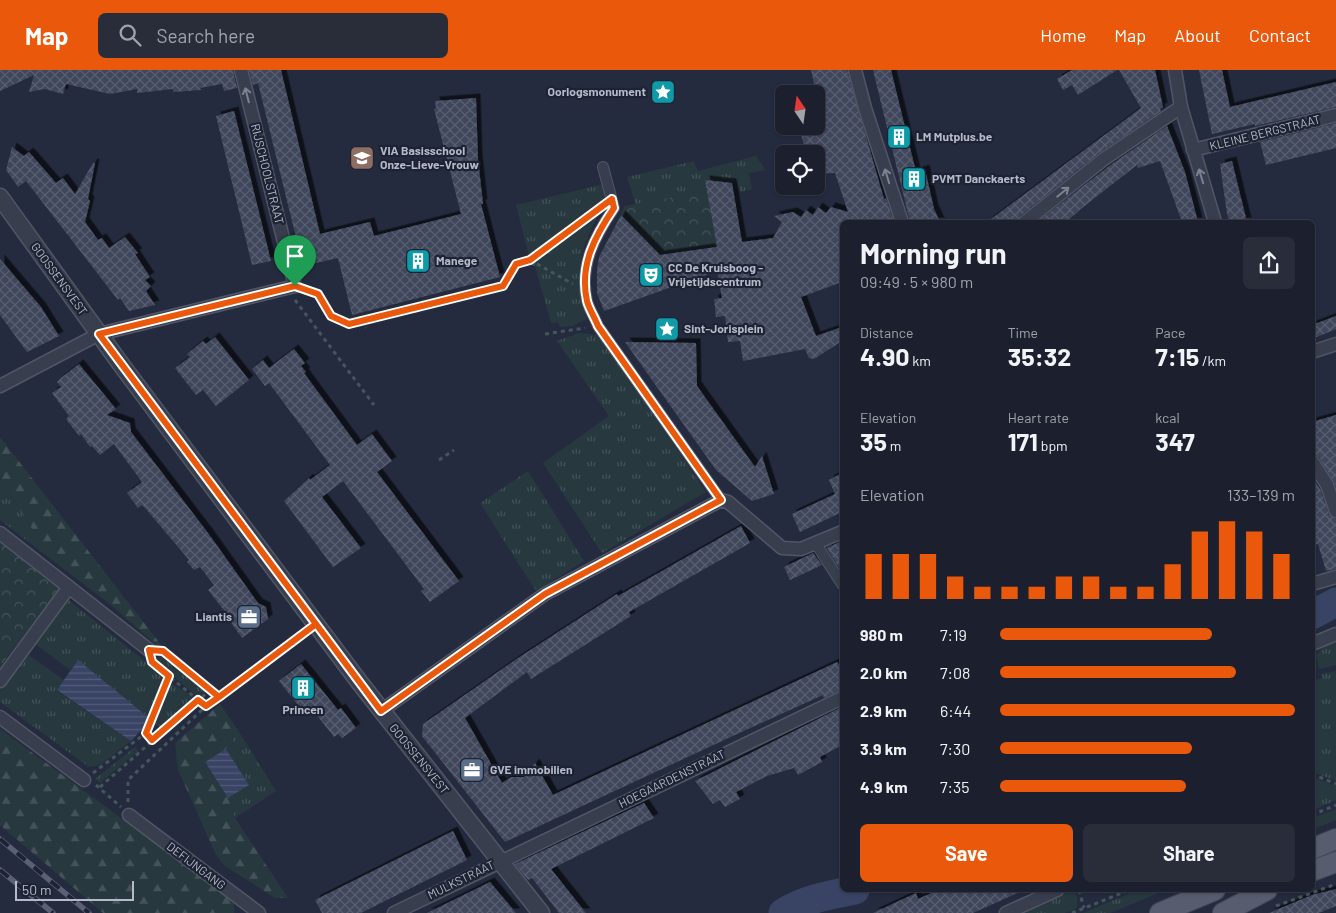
<!DOCTYPE html>
<html lang="en">
<head>
<meta charset="utf-8">
<style>
  :root { --surface:#1c202e; --page:#292d3a; --text:#f1f3f6; --muted:#a0a3aa; --line:#3a3e4a; --accent:#ea580c }
  body { margin:0; font-family:Barlow,sans-serif; background:var(--page); color:var(--text); height:100vh; display:flex; flex-direction:column; font-size:19px; white-space:nowrap }
  * { box-sizing:border-box; margin:0 }
  p { font-size:16px; color:var(--muted) }
  .icon { flex:none; width:28px; height:28px; fill:none; stroke:currentColor; stroke-width:2; stroke-linecap:round; stroke-linejoin:round }
  .map { position:relative; flex:1; overflow:hidden }
  .panel { position:absolute; left:840px; top:150px; width:475px; height:672px; display:flex; flex-direction:column; background:var(--surface); border-radius:8px; box-shadow:0 1px 4px #0004,0 0 0 1px var(--line) }
  .panel>* { flex:none }
  .needle { width:32px; rotate:347deg }
  .buttons { position:absolute; left:775px; top:15px; display:grid; gap:10px }
  .buttons a { display:grid; place-items:center; width:50px; height:50px; border-radius:8px; background:var(--surface); box-shadow:0 1px 4px #0004,0 0 0 1px var(--line); font-size:25px }
  .scale { position:absolute; left:15px; bottom:12px; width:119px; box-sizing:border-box; padding-left:5px; border:2px solid #b5b9c9; border-top:0; font-size:14px; line-height:18px; white-space:nowrap; color:#b5b9c9; -webkit-text-stroke:4px #1e2333; paint-order:stroke }
  .pin { position:absolute; display:grid; place-items:center; width:42px; height:42px; color:#fff; margin:-51px -21px; border-radius:50% 50% 50% 0; rotate:-45deg; box-shadow:0 0 5px #0007 }
  .pin .icon { rotate:45deg }
  .round { display:grid; place-items:center; flex:none; width:52px; height:52px; border-radius:8px; background:var(--page) }
  .summary { display:flex; align-items:center; justify-content:space-between; height:85px; padding:0 20px }
  h1 { font-size:28px; font-weight:700; line-height:38px }
  .stats { display:grid; grid-template-columns:repeat(3,1fr); gap:8px; height:85px; padding:5px 20px }
  .stats div { display:grid; align-content:center }
  .stats b { font-size:25px; font-weight:700 }
  .stats small { font-size:14px; font-weight:400 }
  .stats p { font-size:14px }
  .chart { height:140px; padding:10px 20px }
  .chart p { display:flex; justify-content:space-between }
  .chart svg { width:100%; height:90px; margin-top:5px; stroke:var(--accent); stroke-width:6 }
  .action { display:flex; gap:10px; margin-top:auto; padding:10px 20px }
  .action a { flex:1; height:58px; border-radius:8px; background:var(--accent); color:#fff; font-size:20px; font-weight:700; line-height:58px; text-align:center }
  .action a+a { background:var(--page); color:var(--text) }
  ul { padding:0 20px; list-style:none; font-size:16px }
  li { display:grid; grid-template-columns:80px 60px 1fr; align-items:center; height:38px }
  li i { height:12px; border-radius:6px; background:var(--accent) }
  header { display:flex; align-items:center; gap:30px; box-sizing:border-box; height:70px; padding:0 25px; background:var(--accent); color:#fff }
  header strong { font-size:24px }
  nav { display:flex; gap:28px; margin-inline-start:auto; font-size:18px }
  .search { width:350px; height:45px; background:var(--page); display:flex; align-items:center; gap:12px; box-sizing:border-box; padding:0 18px; border-radius:8px; color:var(--muted); font-size:19px }
  .map>svg:first-child { display:block }
  .grass { fill:url(#grass-tufts) }
  .forest { fill:url(#forest-firs) }
  .park { fill:url(#park-crowns) }
  .water { fill:url(#water-rules) }
  .lines { fill:none; stroke-linecap:round; stroke-linejoin:round }
  .river { stroke:#394465; stroke-width:29 }
  .building { fill:url(#building-cross-hatch); filter:url(#shadow) }
  .pedestrian-casing { stroke:#515666; stroke-width:12 }
  .minor-casing { stroke:#515666; stroke-width:15 }
  .tertiary-casing { stroke:#515666; stroke-width:19 }
  .primary-casing { stroke:#424757; stroke-width:22 }
  .path { stroke:#45555c; stroke-width:3; stroke-dasharray:4 4; stroke-linecap:butt }
  .pedestrian { stroke:#393e4e; stroke-width:10 }
  .minor { stroke:#393e4e; stroke-width:12 }
  .tertiary { stroke:#393e4e; stroke-width:16 }
  .primary { stroke:#575d6e; stroke-width:20 }
  .rail-casing { stroke:#5b6175; stroke-width:5.5 }
  .rail { stroke:#1e2333; stroke-width:4; stroke-dasharray:11; stroke-linecap:butt }
  .oneway { stroke:#7d8292 }
  .route-casing { stroke:#fff; stroke-width:10 }
  .route { stroke:#ea580c; stroke-width:6 }
  .labels { text-anchor:middle; stroke-width:4.5; stroke-linejoin:round; paint-order:stroke }
  .poi-label { font-size:12px; font-weight:bold; fill:#b5b9c9; stroke:#1e2333; text-anchor:start }
  .street-label { font-size:12px; fill:#b5b9c9; stroke:#1e2333 }
</style>
</head>
<body>
<header>
<strong>Map</strong>
<div class="search"><svg class="icon" aria-label="search" viewBox="0 0 24 24"><circle cx="10" cy="10" r="6"/><path d="M15 15l6 6"/></svg>Search here</div>
<nav><a>Home</a><a>Map</a><a>About</a><a>Contact</a></nav>
</header>
<div class="map">
<svg width="1336" height="843" viewBox="0 0 1336 843">
  <defs>
    <pattern id="grass-tufts" width="24" height="20" patternUnits="userSpaceOnUse" patternTransform="scale(1.25)"><rect width="24" height="20" fill="#27383f"/><path d="M3 7l-1-3M5 7V3M7 7l1-3M15 17l-1-3M17 17v-4M19 17l1-3" fill="none" stroke="#445359"/></pattern>
    <pattern id="forest-firs" width="22" height="20" patternUnits="userSpaceOnUse" patternTransform="scale(1.25)"><rect width="22" height="20" fill="#27383f"/><path d="M5 1l3.5 6h-7zM16 11l3.5 6h-7z" fill="#445359"/></pattern>
    <pattern id="park-crowns" width="20" height="18" patternUnits="userSpaceOnUse" patternTransform="scale(1.25)"><rect width="20" height="18" fill="#27383f"/><path d="M2 6a3 3 0 1 1 6 0M12 15a3 3 0 1 1 6 0" fill="none" stroke="#445359"/></pattern>
    <pattern id="water-rules" width="6" height="5" patternUnits="userSpaceOnUse" patternTransform="scale(1.25)"><rect width="6" height="5" fill="#394465"/><path d="M0 2.5h6" fill="none" stroke="#535d7a"/></pattern>
    <pattern id="building-cross-hatch" width="8" height="8" patternUnits="userSpaceOnUse" patternTransform="scale(1.25)"><rect width="8" height="8" fill="#3f465b"/><path d="M0 0l8 8M0 8l8-8" fill="none" stroke="#585f71"/></pattern>
    <filter id="shadow"><feDropShadow dx="4.5" dy="-4.5" stdDeviation="0" flood-color="#0009"/></filter>
  </defs>
  <rect width="100%" height="100%" fill="#252b3e"/>
  <!-- grass -->
  <g class="grass">
    <polygon points="756,86 765,100 749,103 752,119 740,122 737,112 706,111 707,121 636,135 627,107 694,91 698,101"/>
    <path d="M604 114C606 136 600 141 591 160 576 191 576 217 587 249L571 256 560 257 558 252 551 253 535 196H532L530 190 516 135Z"/>
    <polygon points="579,263 599,265 706,422 602,483 543,393 609,346 557,271"/>
    <polygon points="528,401 584,491 536,521 480,433"/>
    <polygon points="0,408 41,473 111,535 0,450"/>
    <polygon points="66,528 161,604 162,615 148,647 78,590 70,600 34,573"/>
    <polygon points="1336,573 1336,595 1319,599 1316,585 1325,576"/>
    <polygon points="26,583 64,610 57,621 131,671 100,695 89,697 0,632 0,620"/>
    <polygon points="162,585 172,589 207,621 198,627 153,590"/>
    <polygon points="1336,601 1336,711 1313,702 1312,611 1323,608 1321,604"/>
    <polygon points="171,613 197,629 161,658 154,653"/>
    <polygon points="238,660 276,721 235,748 228,728 249,715 226,679"/>
    <polygon points="135,677 138,681 100,713 95,709"/>
    <polygon points="1312,707 1336,716 1336,730 1313,740"/>
    <polygon points="1336,739 1336,750 1313,759 1313,748"/>
    <polygon points="1069,820 1073,820 1077,827 1077,838 1065,843 1018,843"/>
    <polygon points="1138,820 1166,820 1110,843 1083,843"/>
  </g>
  <!-- forest -->
  <g class="forest">
    <polygon points="0,367 172,589 41,473 0,408"/>
    <polygon points="220,634 238,660 226,679 205,693 228,728 235,748 288,828 275,828 225,796 216,785 178,700 175,673"/>
    <polygon points="0,659 234,831 234,843 103,843 0,755"/>
  </g>
  <!-- park -->
  <g class="park">
    <polygon points="707,121 717,177 660,185 621,145 625,136"/>
    <polygon points="0,470 60,517 0,597"/>
  </g>
  <!-- water -->
  <g class="water">
    <polygon points="78,590 148,647 143,658 131,671 57,620"/>
    <polygon points="226,679 249,715 228,728 205,692"/>
  </g>
  <g class="lines">
    <!-- river -->
    <g class="river">
      <polyline points="1312,545 1336,532"/>
      <path d="M783 843C805 829 830 825 855 820"/>
    </g>
  </g>
  <!-- building -->
  <g class="building">
    <polygon points="0,0 233,0 237,18 224,21 222,14 200,18 201,20 173,22 173,19 137,23 137,19 110,24 66,14 63,24 45,19 29,22 34,5 0,21"/>
    <polygon points="249,0 281,0 320,164 370,152 374,166 461,144 434,39 436,38 435,31 476,28 478,89 483,134 481,134 500,207 352,245 338,188 303,196 258,13 253,15"/>
    <polygon points="811,0 847,0 884,129 886,128 894,152 842,152 842,212 801,227 816,266 842,257 842,271 814,289 809,288 805,279 743,291 740,271 728,272 725,246 716,247 714,229 722,228 717,201 604,241 597,223 597,200 599,187 621,145 660,185 717,177 705,110 732,113 742,172 773,168 782,152 774,146 793,142 801,147 806,140 813,145 818,137 826,143 831,137 848,142 835,103 816,104 816,84 807,84 798,56 816,56 816,23"/>
    <polygon points="873,0 891,0 916,102 925,99 934,139 940,152 910,152"/>
    <polygon points="1072,0 1117,0 1078,25 1072,15 1063,20 1057,9"/>
    <polygon points="1119,0 1155,0 1163,37 1160,39 1161,41 1099,83 1020,146 1017,152 987,152 1141,38"/>
    <polygon points="1199,0 1222,0 1230,37 1336,12 1336,37 1255,56 1255,54 1212,64"/>
    <polygon points="234,41 271,191 252,195 216,46"/>
    <polygon points="1336,53 1336,78 1266,95 1260,72"/>
    <polygon points="1167,56 1185,102 1198,152 1182,152 1160,91 1138,98 1137,95 1082,138 1066,152 1037,152 1109,96"/>
    <polygon points="12,77 24,86 29,82 56,113 63,108 75,124 93,93 95,93 88,129 90,131 85,152 98,170 102,168 109,178 125,167 138,183 135,184 150,207 145,210 151,216 146,221 155,235 129,241 120,228 118,230 26,111 18,117 6,100"/>
    <polygon points="1232,91 1241,128 1247,152 1230,152 1227,144 1220,94"/>
    <polygon points="0,189 41,237 59,266 27,282 0,245"/>
    <polygon points="1336,246 1336,259 1312,269 1312,255"/>
    <polygon points="215,267 249,310 216,336 203,320 196,325 175,298 190,287 187,284 203,271 206,274"/>
    <polygon points="625,272 696,273 697,316 755,397 762,386 774,424 752,431 716,400"/>
    <polygon points="294,279 305,293 301,296 306,302 304,303 357,375 372,364 392,391 377,402 459,511 430,532 421,521 424,519 343,411 322,427 361,478 333,497 284,431 309,408 310,410 330,395 269,313 265,316 252,299 263,290 269,298"/>
    <polygon points="79,294 116,339 107,345 130,353 131,362 208,463 258,533 266,537 268,549 242,568 229,550 230,548 208,520 214,515 200,497 194,500 187,492 189,490 146,439 142,435 138,438 127,423 142,412 114,374 100,385 92,376 90,377 81,364 79,366 66,349 69,346 52,323 61,317 57,312 61,308"/>
    <polygon points="1336,345 1336,416 1319,387 1312,383 1312,352"/>
    <polygon points="842,403 842,442 800,462 792,444 835,424 829,410"/>
    <polygon points="1312,407 1320,419 1329,444 1336,449 1336,499 1326,501 1318,474 1312,476"/>
    <polygon points="741,456 750,473 629,542 631,546 531,609 527,602 465,648 502,713 511,707 524,707 535,693 553,725 837,592 842,599 842,620 824,628 823,625 735,665 505,772 422,666 423,654 518,588 617,524 618,526"/>
    <polygon points="842,471 842,497 838,496 827,478"/>
    <polygon points="813,483 822,495 790,510 784,497"/>
    <polygon points="301,594 338,640 341,638 356,658 342,668 338,664 334,667 312,639 305,644 279,611"/>
    <polygon points="842,637 842,675 820,687 822,692 798,705 794,698 767,706 736,722 740,729 725,737 720,730 713,734 695,711"/>
    <polygon points="644,733 654,748 551,799 586,843 559,843 532,808 528,810 515,794"/>
    <polygon points="453,761 467,790 361,843 322,843 315,830"/>
    <polygon points="490,812 516,843 427,843"/>
    <polygon points="1336,819 1336,836 1319,843 1269,843 1312,825"/>
    <polygon points="938,820 1024,820 973,843 873,843 916,823 918,829"/>
  </g>
  <g class="lines">
    <defs>
      <g id="pedestrian">
        <path d="M603 97 614 138C595 166 579 196 587 231 589 239 595 248 598 256L721 430"/>
        <polyline points="816,474 842,514"/>
      </g>
      <g id="minor">
        <polyline points="855,0 865,38 902,152"/>
        <polyline points="1175,0 1181,37 1215,152"/>
        <polyline points="1193,80 1336,45"/>
        <polyline points="1025,152 1104,89 1181,37"/>
        <polyline points="1312,282 1336,274"/>
        <polyline points="0,316 99,264 295,216 241,0"/>
        <polyline points="1312,391 1327,415 1336,441"/>
        <polyline points="0,463 149,580"/>
        <polyline points="1312,514 1336,507"/>
        <polyline points="1312,574 1336,564"/>
        <polyline points="0,611 69,517"/>
        <polyline points="381,641 545,524 721,430 728,432 782,478 801,479 842,462"/>
        <polyline points="0,647 84,710"/>
        <polyline points="129,745 259,843"/>
        <polyline points="394,843 842,628"/>
        <polyline points="1006,843 1057,820"/>
      </g>
      <polyline id="tertiary" points="0,127 120,293 360,613 541,843"/>
      <g id="primary">
        <polyline points="1312,779 1336,769"/>
        <polyline points="1312,801 1336,792"/>
        <polyline points="1160,843 1215,820"/>
        <polyline points="1223,843 1267,820"/>
      </g>
    </defs>
    <!-- pedestrian casing -->
    <use href="#pedestrian" class="pedestrian-casing"/>
    <!-- minor casing -->
    <use href="#minor" class="minor-casing"/>
    <!-- tertiary casing -->
    <use href="#tertiary" class="tertiary-casing"/>
    <!-- primary casing -->
    <use href="#primary" class="primary-casing"/>
    <!-- path -->
    <g class="path">
      <polyline points="530,190 573,214"/>
      <polyline points="307,220 318,224 331,246 349,254 503,216 516,194 530,190 597,140"/>
      <polyline points="295,230 374,335"/>
      <polyline points="361,251 366,258"/>
      <polyline points="545,264 585,258"/>
      <polyline points="439,390 454,380"/>
      <polyline points="162,581 219,627"/>
      <polyline points="152,593 206,636"/>
      <polyline points="93,703 146,663 169,607"/>
      <polyline points="1312,704 1336,714"/>
      <polyline points="96,715 121,737"/>
      <polyline points="100,717 210,620"/>
      <polyline points="128,732 128,710 206,636 304,563"/>
      <polyline points="1312,745 1336,735"/>
      <polyline points="1079,820 1084,838"/>
      <polyline points="1276,836 1336,814"/>
      <polyline points="1072,843 1129,820"/>
    </g>
    <!-- pedestrian -->
    <use href="#pedestrian" class="pedestrian"/>
    <!-- minor -->
    <use href="#minor" class="minor"/>
    <!-- tertiary -->
    <use href="#tertiary" class="tertiary"/>
    <!-- primary -->
    <use href="#primary" class="primary"/>
    <defs>
      <g id="rail">
        <polyline points="0,769 89,843"/>
        <polyline points="0,800 53,843"/>
      </g>
    </defs>
    <!-- rail casing -->
    <use href="#rail" class="rail-casing"/>
    <!-- rail -->
    <use href="#rail" class="rail"/>
  </g>
  <!-- one-way arrows -->
  <defs><path id="oneway-shaft" d="M-6 0H5M1.5-3L5.5 0L1.5 3" fill="none" stroke-width="1.6" stroke-linecap="round" stroke-linejoin="round" transform="scale(1.25)"/></defs>
  <g class="oneway">
    <use href="#oneway-shaft" transform="translate(247 25) rotate(-104)"/>
    <use href="#oneway-shaft" transform="translate(887 106) rotate(-107)"/>
    <use href="#oneway-shaft" transform="translate(1201 106) rotate(-107)"/>
    <use href="#oneway-shaft" transform="translate(1063 122) rotate(-39)"/>
  </g>
  <g class="lines">
    <defs>
      <path id="route" d="M295 216 99 264 316 554 219 627 206 636 198 630 152 670 146 663 169 606 152 592 149 580 163 581 219 627 316 554 381 641 545 524 721 430 598 256C595 248 589 239 587 231 579 195 595 166 614 138L612 129 530 190 516 194 503 216 349 254 331 246 318 224 295 216"/>
    </defs>
    <!-- route casing -->
    <use href="#route" class="route-casing"/>
    <!-- route -->
    <use href="#route" class="route"/>
  </g>
  <!-- icons -->
  <defs>
    <symbol id="sight-square" viewBox="-11 -11 22 22"><rect x="-9" y="-9" width="18" height="18" rx="4" fill="#0f9aa8" stroke="#1e2333"/><path d="M0-6L1.8-2.2L6-1.7L2.9 1.2L3.7 5.4L0 3.3L-3.7 5.4L-2.9 1.2L-6-1.7L-1.8-2.2Z" fill="#fff"/></symbol>
    <symbol id="building-square" viewBox="-11 -11 22 22"><rect x="-9" y="-9" width="18" height="18" rx="4" fill="#0f9aa8" stroke="#1e2333"/><path d="M-4-6H4V6H1V3H-1V6H-4ZM-2.5-4.3h1.7v1.8h-1.7ZM.8-4.3h1.7v1.8H.8ZM-2.5-1h1.7V.8h-1.7ZM.8-1h1.7V.8H.8Z" fill="#fff"/></symbol>
    <symbol id="school-square" viewBox="-11 -11 22 22"><rect x="-9" y="-9" width="18" height="18" rx="4" fill="#8d6e63" stroke="#1e2333"/><path d="M0-5L7-2L0 1L-7-2ZM-4 1L0 2.5L4 1V4Q0 6-4 4Z" fill="#fff"/></symbol>
    <symbol id="theatre-square" viewBox="-11 -11 22 22"><rect x="-9" y="-9" width="18" height="18" rx="4" fill="#0f9aa8" stroke="#1e2333"/><path d="M-5-5.5Q0-4 5-5.5V0Q5 5 0 6Q-5 5-5 0ZM-3.3-2.5H-1v1.5H-3.3ZM1-2.5H3.3v1.5H1ZM-2.8 1Q0 5.5 2.8 1Z" fill="#fff"/></symbol>
    <symbol id="office-square" viewBox="-11 -11 22 22"><rect x="-9" y="-9" width="18" height="18" rx="4" fill="#5c6f8a" stroke="#1e2333"/><path d="M-6-3h4V-5.5h4V-3h4V5H-6ZM-1-4.5V-3h2v-1.5ZM-6 0V1H6V0Z" fill="#fff"/></symbol>
  </defs>
  <g fill-rule="evenodd">
    <use href="#sight-square" x="649" y="8" width="28" height="28"/>
    <use href="#building-square" x="885" y="53" width="28" height="28"/>
    <use href="#school-square" x="348" y="74" width="28" height="28"/>
    <use href="#building-square" x="900" y="95" width="28" height="28"/>
    <use href="#building-square" x="404" y="177" width="28" height="28"/>
    <use href="#theatre-square" x="637" y="191" width="28" height="28"/>
    <use href="#sight-square" x="653" y="245" width="28" height="28"/>
    <use href="#office-square" x="235" y="533" width="28" height="28"/>
    <use href="#building-square" x="289" y="604" width="28" height="28"/>
    <use href="#office-square" x="458" y="686" width="28" height="28"/>
  </g>
  <g class="labels">
    <!-- poi labels -->
    <g class="poi-label">
      <text x="646" y="26" text-anchor="end">Oorlogsmonument</text>
      <text x="916" y="71">LM Mutplus.be</text>
      <text x="380" y="85">VIA Basisschool<tspan x="380" dy="14">Onze-Lieve-Vrouw</tspan></text>
      <text x="932" y="113">PVMT Danckaerts</text>
      <text x="436" y="195">Manege</text>
      <text x="668" y="202">CC De Kruisboog -<tspan x="668" dy="14">Vrijetijdscentrum</tspan></text>
      <text x="684" y="263">Sint-Jorisplein</text>
      <text x="232" y="551" text-anchor="end">Liantis</text>
      <text x="303" y="644" text-anchor="middle">Princen</text>
      <text x="490" y="704">GVE immobilien</text>
    </g>
    <!-- street labels -->
    <g class="street-label">
      <text transform="translate(1265 63) rotate(-14)" y="4">KLEINE BERGSTRAAT</text>
      <text transform="translate(267 104) rotate(76)" y="4">RIJSCHOOLSTRAAT</text>
      <text transform="translate(59 209) rotate(54)" y="4">GOOSSENSVEST</text>
      <text transform="translate(419 689) rotate(51)" y="4">GOOSSENSVEST</text>
      <text transform="translate(672 709) rotate(-26)" y="4">HOEGAARDENSTRAAT</text>
      <text transform="translate(196 796) rotate(37)" y="4">DEFIJNGANG</text>
      <text transform="translate(461 810) rotate(-26)" y="4">MULKSTRAAT</text>
    </g>
  </g>
</svg>
<div class="buttons">
<a><svg class="needle" viewBox="-14 -14 28 28"><path d="M0-13l5 13h-10z" fill="#e53935"/><path d="M0 13l5-13h-10z" fill="#a0a3aa"/></svg></a>
<a><svg class="icon" aria-label="locate" viewBox="0 0 24 24"><circle cx="12" cy="12" r="6"/><path d="M12 2v4M12 18v4M2 12h4M18 12h4"/></svg></a>
</div>
<div class="scale">50 m</div>
<div class="pin" style="left:295px;top:216px;background:#1e9e55"><svg class="icon" aria-label="arrive" viewBox="0 0 24 24"><path d="M6 21V4h12l-3 4 3 4H6"/></svg></div>
<section class="panel">
<div class="summary"><div><h1>Morning run</h1><p>09:49 · 5 × 980 m</p></div><a class="round"><svg class="icon" aria-label="share" viewBox="0 0 24 24"><path d="M12 15V3M7 8l5-5 5 5M5 13v7h14v-7"/></svg></a></div>
<div class="stats">
<div><p>Distance</p><b>4.90<small> km</small></b></div>
<div><p>Time</p><b>35:32</b></div>
<div><p>Pace</p><b>7:15<small> /km</small></b></div>
</div>
<div class="stats">
<div><p>Elevation</p><b>35<small> m</small></b></div>
<div><p>Heart rate</p><b>171<small> bpm</small></b></div>
<div><p>kcal</p><b>347</b></div>
</div>
<div class="chart"><p><span>Elevation</span>133–139 m</p>
<svg viewBox="0 0 160 44" preserveAspectRatio="none"><path d="M5 44V22M15 44V22M25 44V22M35 44V33M45 44V38M55 44V38M65 44V38M75 44V33M85 44V33M95 44V38M105 44V38M115 44V27M125 44V11M135 44V6M145 44V11M155 44V22"/></svg>
</div>
<ul>
<li><b>980 m</b>7:19<i style="width:72%"></i></li>
<li><b>2.0 km</b>7:08<i style="width:80%"></i></li>
<li><b>2.9 km</b>6:44<i style="width:100%"></i></li>
<li><b>3.9 km</b>7:30<i style="width:65%"></i></li>
<li><b>4.9 km</b>7:35<i style="width:63%"></i></li>
</ul>
<div class="action"><a>Save</a><a>Share</a></div>
</section>
</div>
</body>
</html>
